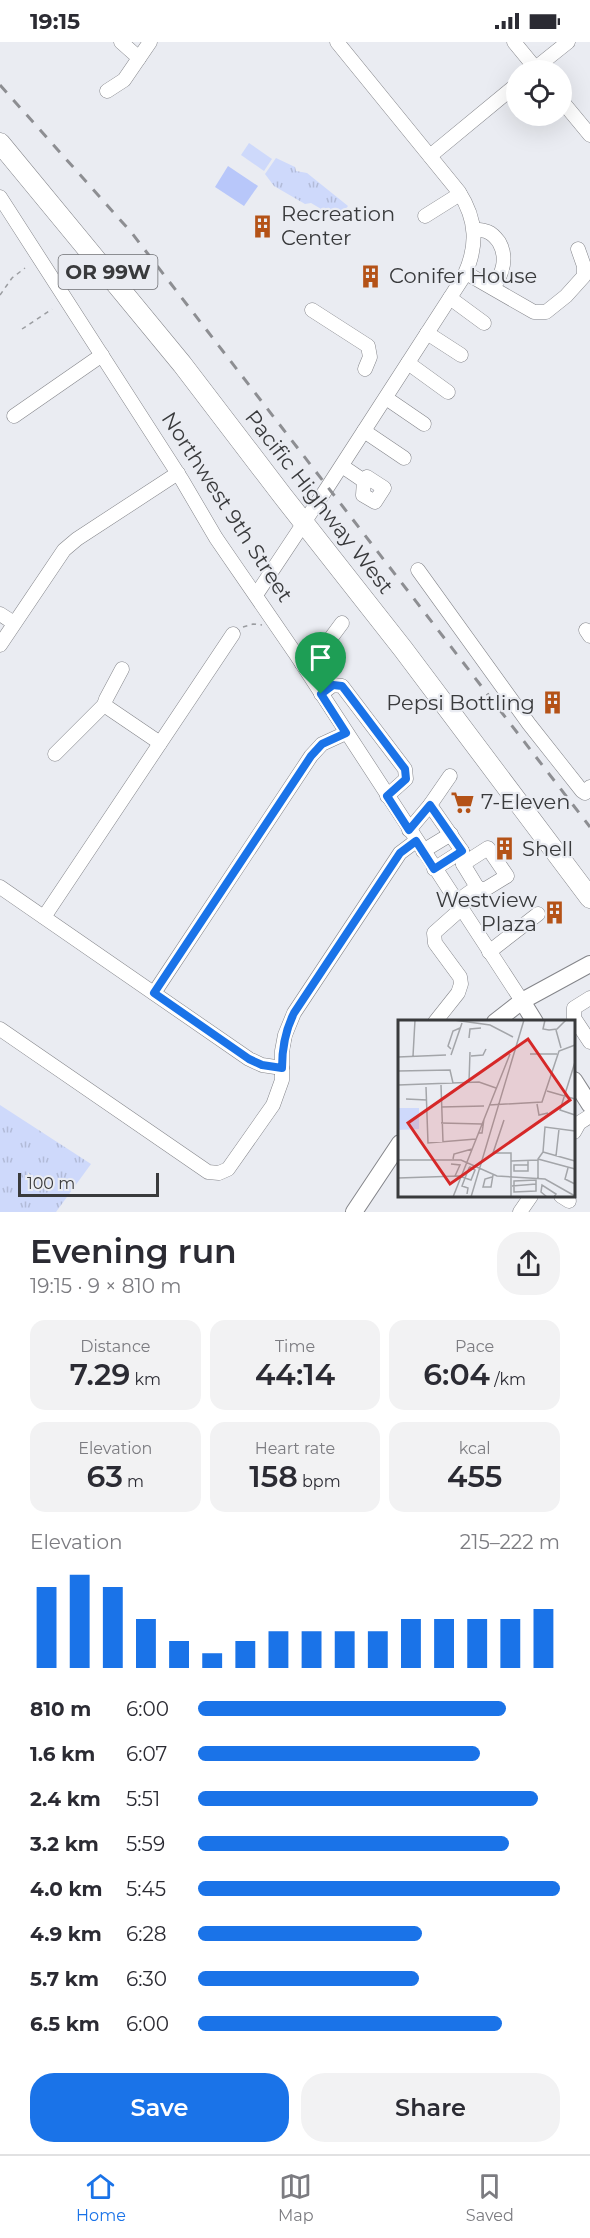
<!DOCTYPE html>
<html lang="en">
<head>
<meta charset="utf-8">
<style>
  :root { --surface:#fff; --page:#f2f2f3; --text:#2b2b33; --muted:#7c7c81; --line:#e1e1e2; --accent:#1a73e8 }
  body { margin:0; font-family:Montserrat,sans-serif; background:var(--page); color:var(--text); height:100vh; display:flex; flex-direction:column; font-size:22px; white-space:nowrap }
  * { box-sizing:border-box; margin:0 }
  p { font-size:20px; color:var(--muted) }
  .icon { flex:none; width:33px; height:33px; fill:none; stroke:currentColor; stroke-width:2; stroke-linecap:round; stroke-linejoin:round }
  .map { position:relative; height:1170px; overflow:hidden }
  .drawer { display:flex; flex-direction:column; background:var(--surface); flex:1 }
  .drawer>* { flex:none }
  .buttons { position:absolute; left:506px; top:18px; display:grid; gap:12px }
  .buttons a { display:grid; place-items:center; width:66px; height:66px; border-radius:50%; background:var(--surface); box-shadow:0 6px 24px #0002; font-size:30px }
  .scale { position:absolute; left:18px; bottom:15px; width:141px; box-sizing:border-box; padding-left:6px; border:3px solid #393a3c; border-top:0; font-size:16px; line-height:21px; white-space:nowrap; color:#393a3c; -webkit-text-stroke:4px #eaecf2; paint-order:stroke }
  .pin { position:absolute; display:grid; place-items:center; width:51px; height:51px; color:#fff; margin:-62px -26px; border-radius:50% 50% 50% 0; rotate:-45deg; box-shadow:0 0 6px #0007 }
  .pin .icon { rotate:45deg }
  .round { display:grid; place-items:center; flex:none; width:63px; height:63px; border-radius:24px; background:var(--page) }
  .headline { display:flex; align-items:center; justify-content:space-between; height:102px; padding:0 30px }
  h1 { font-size:33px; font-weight:600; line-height:45px }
  .figures { display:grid; grid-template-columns:repeat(3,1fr); gap:9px; height:102px; padding:6px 30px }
  .figures div { display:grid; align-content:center; border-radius:15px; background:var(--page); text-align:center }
  .figures b { font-size:30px; font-weight:600 }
  .figures small { font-size:16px; font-weight:400 }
  .figures p { font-size:16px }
  .chart { height:168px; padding:12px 30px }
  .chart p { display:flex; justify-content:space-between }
  .chart svg { width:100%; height:108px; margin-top:6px; stroke:var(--accent); stroke-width:6 }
  .primary-button { display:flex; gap:12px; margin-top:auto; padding:12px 30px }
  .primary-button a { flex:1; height:69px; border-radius:24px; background:var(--accent); color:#fff; font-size:24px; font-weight:600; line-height:69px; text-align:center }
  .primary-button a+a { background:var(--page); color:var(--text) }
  ul { padding:0 30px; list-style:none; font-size:20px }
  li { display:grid; grid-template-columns:96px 72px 1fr; align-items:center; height:45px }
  li i { height:15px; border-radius:8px; background:var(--accent) }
  .status { display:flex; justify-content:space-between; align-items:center; height:42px; padding:0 30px; background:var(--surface); direction:ltr }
  .status svg { height:16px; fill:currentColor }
  .menu { display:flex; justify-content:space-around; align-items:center; height:84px; border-top:2px solid var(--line); background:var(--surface); font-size:16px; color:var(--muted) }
  .menu a { display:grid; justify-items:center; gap:3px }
  .menu .on { color:var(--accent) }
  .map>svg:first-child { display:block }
  .grass { fill:url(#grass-tufts) }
  .pitch { fill:#ced9fb }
  .water { fill:#b8c7fa }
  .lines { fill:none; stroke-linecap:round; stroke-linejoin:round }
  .minor-casing { stroke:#84858a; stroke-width:15 }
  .major-casing { stroke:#84858a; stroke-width:18 }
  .highway-casing { stroke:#84858a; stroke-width:21 }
  .path { stroke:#9a9ca0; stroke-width:1.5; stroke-dasharray:4.5 4.5; stroke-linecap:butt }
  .minor { stroke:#fff; stroke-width:14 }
  .major { stroke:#fff; stroke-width:16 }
  .highway { stroke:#fff; stroke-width:20 }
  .rail { stroke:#8d8e92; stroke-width:3; stroke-dasharray:10 10; stroke-linecap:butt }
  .route-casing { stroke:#fff; stroke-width:12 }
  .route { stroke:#1a73e8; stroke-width:8 }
  .labels { text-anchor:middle; stroke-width:4.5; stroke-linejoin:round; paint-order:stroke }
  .shield { fill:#eaecf2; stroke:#6e6f73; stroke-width:1.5 }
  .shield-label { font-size:20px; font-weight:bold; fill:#393a3c }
  .poi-label { font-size:21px; fill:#393a3c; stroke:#eaecf2; text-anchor:start }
  .street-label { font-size:21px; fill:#393a3c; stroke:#eaecf2 }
  .inset-road { fill:none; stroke:#a3a5a9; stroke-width:1.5 }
  .view { fill:#d62828; fill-opacity:0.15; stroke:#d62828; stroke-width:3 }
  .inset-edge { fill:none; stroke:#393a3c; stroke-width:3 }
</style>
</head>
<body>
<div class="status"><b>19:15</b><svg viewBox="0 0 49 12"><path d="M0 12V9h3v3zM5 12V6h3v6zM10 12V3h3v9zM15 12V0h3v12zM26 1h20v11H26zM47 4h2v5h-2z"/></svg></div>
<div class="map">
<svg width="590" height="1170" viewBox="0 0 590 1170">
  <defs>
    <pattern id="grass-tufts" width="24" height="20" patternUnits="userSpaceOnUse" patternTransform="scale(1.5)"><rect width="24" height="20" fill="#ced9fb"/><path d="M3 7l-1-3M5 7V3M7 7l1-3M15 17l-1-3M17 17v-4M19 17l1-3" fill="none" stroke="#b2bbd8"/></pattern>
  </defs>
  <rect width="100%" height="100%" fill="#eaecf2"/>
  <!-- grass -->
  <g class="grass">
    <polygon points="276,116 295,125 296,129 307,131 348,164 338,177 311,161 305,162 274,144 265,132"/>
    <polygon points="0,1063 91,1122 56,1170 0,1170"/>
  </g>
  <!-- pitch -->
  <polygon class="pitch" points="249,101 272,117 264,129 241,113"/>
  <!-- water -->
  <polygon class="water" points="228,124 258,144 244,164 215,145"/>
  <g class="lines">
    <defs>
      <g id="minor">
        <polyline points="121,0 139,16"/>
        <polyline points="514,0 537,28"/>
        <polyline points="533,28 568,0"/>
        <polyline points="107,49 124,38 150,0"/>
        <polyline points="561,58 590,93"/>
        <polyline points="430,114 516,43"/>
        <polyline points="0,155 182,438 216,496 295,611 522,959"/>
        <polyline points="425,174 460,152"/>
        <path d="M474 187C478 188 484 188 488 190 493 192 496 196 499 200 508 216 503 231 493 246"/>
        <polyline points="466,231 534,270 546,270 566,254 584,234 584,224 578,207"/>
        <polyline points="450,256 484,281"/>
        <polyline points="312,268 368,304 370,315 365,327"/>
        <polyline points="427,291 461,313"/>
        <polyline points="408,321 448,350"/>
        <polyline points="386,356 424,382"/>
        <polyline points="14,374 102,313"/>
        <polyline points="364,389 404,416"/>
        <polyline points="342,424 364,439 367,435 384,446 375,460 363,453 364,439"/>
        <polyline points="418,528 529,682 582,749 585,751 590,745"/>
        <path d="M256 553 327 446 464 234C478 204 477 178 459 150L337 0"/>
        <polyline points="0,572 14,581"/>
        <polyline points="586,588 590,594"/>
        <polyline points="0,603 64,508 77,497 178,431"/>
        <polyline points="302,622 322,608 342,581"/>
        <polyline points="122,627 106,657 104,663 160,701"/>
        <polyline points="321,652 333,643 342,644 405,727 406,737 387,754"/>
        <polyline points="55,712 104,663"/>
        <polyline points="430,763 462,809 463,822 477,845 456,860"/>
        <polyline points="409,788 430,763 450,734"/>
        <polyline points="423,809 451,792"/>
        <polyline points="463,822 488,806 507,834 484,848 477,845"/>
        <polyline points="434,827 462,809"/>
        <polyline points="0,845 249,1017 262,1023 282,1026"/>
        <polyline points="44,875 233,592"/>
        <polyline points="489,910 538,872"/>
        <polyline points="154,951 311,714 322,702 346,691"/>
        <polyline points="590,956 574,966 574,976 590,1000"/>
        <polyline points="435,980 458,951 461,942 460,935 435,901 434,891 461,867"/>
        <polyline points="0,987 208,1130 219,1131 228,1127 273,1063 282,1038 282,1009 285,993 294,971 400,811 416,799"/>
        <polyline points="574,1090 579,1081 590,1074"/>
        <polyline points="561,1154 569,1159"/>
        <polyline points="520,1170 531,1154"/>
      </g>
      <g id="major">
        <polyline points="522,959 535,980"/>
        <polyline points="495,980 522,959 590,922"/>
        <polyline points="574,1038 590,1063"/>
        <polyline points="354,1170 400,1101"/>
      </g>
      <polyline id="highway" points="0,101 182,322 282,453 403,607 590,856"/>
    </defs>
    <!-- minor casing -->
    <use href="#minor" class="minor-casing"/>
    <!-- major casing -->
    <use href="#major" class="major-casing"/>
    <!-- highway casing -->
    <use href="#highway" class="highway-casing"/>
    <!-- path -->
    <g class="path">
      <polyline points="0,253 12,236 25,226"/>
      <polyline points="22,287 52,267"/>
      <polyline points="243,585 253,582 262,583"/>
    </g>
    <!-- minor -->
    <use href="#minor" class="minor"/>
    <!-- major -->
    <use href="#major" class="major"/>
    <!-- highway -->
    <use href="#highway" class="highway"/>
    <!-- rail -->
    <polyline class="rail" points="0,43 131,190 590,785"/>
  </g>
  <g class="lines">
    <defs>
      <path id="route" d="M333 643 342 644 346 649 405 727 406 737 387 754 409 788 430 763 462 809 434 827 416 799 400 811 294 971C285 989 282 1006 282 1026L262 1023 249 1017 154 951 311 714 322 702 346 691 321 652Z"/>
    </defs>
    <!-- route casing -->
    <use href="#route" class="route-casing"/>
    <!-- route -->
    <use href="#route" class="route"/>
  </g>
  <!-- icons -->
  <defs>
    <symbol id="building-bare" viewBox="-9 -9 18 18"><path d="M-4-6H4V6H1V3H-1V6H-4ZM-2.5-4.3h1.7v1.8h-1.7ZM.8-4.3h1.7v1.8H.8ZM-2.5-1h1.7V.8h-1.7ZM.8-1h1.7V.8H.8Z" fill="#b45217" stroke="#eaecf2" stroke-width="2.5" paint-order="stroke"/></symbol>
    <symbol id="supermarket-bare" viewBox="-9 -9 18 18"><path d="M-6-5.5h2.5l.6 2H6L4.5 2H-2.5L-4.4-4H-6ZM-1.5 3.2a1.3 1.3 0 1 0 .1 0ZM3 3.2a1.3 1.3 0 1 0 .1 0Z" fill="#b45217" stroke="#eaecf2" stroke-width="2.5" paint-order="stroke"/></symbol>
  </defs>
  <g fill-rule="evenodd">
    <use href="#building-bare" x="246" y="168" width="33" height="33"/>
    <use href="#building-bare" x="354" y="218" width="33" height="33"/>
    <use href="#building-bare" x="536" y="644" width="33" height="33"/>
    <use href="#supermarket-bare" x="446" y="744" width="33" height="33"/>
    <use href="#building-bare" x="488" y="790" width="33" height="33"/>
    <use href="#building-bare" x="538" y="854" width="33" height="33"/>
  </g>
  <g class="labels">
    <!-- shield labels -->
    <rect class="shield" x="58.5" y="213" width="99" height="34" rx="4.5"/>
    <g class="shield-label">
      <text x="108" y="237">OR 99W</text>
    </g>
    <!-- poi labels -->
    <g class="poi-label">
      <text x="281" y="179">Recreation<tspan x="281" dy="24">Center</tspan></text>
      <text x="389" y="241">Conifer House</text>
      <text x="535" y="668" text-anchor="end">Pepsi Bottling</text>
      <text x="481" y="767">7-Eleven</text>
      <text x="522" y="814">Shell</text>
      <text x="537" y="865" text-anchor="end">Westview<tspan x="537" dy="24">Plaza</tspan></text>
    </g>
    <!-- street labels -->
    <g class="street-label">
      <text transform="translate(319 460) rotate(52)" y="7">Pacific Highway West</text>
      <text transform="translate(227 465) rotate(57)" y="7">Northwest 9th Street</text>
    </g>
  </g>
  <!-- overview -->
  <g transform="translate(398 978)">
    <rect width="177" height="177" fill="#eaecf2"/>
    <path d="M0 88H21V109L0 110Z" fill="#ced9fb"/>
    <path class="inset-road" d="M56 0 92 5 115 17M147 0 145 9 151 10 159 9 168 0M158 10 163 28M71 18 72 9 83 8M53 29 50 26 55 11 62 8M132 34H159M53 35 64 3M15 36 17 0M73 36 85 35 88 29M0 37 48 35M177 42 162 90 177 95M0 51 52 50 55 63M71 62 72 32M0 65 81 62 98 68M43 65 45 122M28 67 30 123 78 119M149 71 177 79M8 79 29 80M139 84 141 95 150 93M91 85 144 82 161 31 177 25M43 87 86 86M106 100 95 133H113V177M43 103 84 104M80 113H84L86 99M145 132 147 107 177 111M145 132 177 141M158 136 161 109M55 139 56 134 74 129M140 139 177 149M0 140H63L99 156 147 159 177 176M113 141 140 140M130 141V145H116V151H130V145M69 142 112 34M53 144 62 145 57 156M170 148 167 159 177 164M94 157 87 159 85 167H93L95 155M0 158 61 156 73 160 77 150 72 147 71 148 67 158 64 166 70 168 69 174M140 159V139L145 132M138 160V171L116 172V161ZM114 166 138 164M3 177H50M55 177 69 142M73 177 126 0M149 177 143 172 144 165 158 174 156 177"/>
    <path class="view" d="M130 19 172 80 52 164 10 103Z"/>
    <rect width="177" height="177" class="inset-edge"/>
  </g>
</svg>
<div class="buttons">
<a><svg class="icon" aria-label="locate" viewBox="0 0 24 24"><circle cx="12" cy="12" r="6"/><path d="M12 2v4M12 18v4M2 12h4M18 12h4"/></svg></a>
</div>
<div class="scale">100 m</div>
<div class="pin" style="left:321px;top:652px;background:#1e9e55"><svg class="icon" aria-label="arrive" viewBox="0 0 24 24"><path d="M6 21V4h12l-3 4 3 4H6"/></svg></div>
</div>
<section class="drawer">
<div class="headline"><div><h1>Evening run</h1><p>19:15 · 9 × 810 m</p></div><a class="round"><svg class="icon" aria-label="share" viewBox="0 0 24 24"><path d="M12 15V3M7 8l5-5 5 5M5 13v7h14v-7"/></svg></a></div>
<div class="figures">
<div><p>Distance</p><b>7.29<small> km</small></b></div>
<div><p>Time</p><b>44:14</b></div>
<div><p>Pace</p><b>6:04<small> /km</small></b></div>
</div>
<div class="figures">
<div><p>Elevation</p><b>63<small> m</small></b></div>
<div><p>Heart rate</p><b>158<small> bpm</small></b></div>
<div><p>kcal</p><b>455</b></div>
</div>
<div class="chart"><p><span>Elevation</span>215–222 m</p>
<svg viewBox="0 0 160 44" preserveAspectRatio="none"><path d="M5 44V11M15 44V6M25 44V11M35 44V24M45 44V33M55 44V38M65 44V33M75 44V29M85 44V29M95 44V29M105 44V29M115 44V24M125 44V24M135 44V24M145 44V24M155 44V20"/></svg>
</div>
<ul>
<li><b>810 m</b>6:00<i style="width:85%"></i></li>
<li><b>1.6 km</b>6:07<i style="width:78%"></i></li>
<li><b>2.4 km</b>5:51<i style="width:94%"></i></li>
<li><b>3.2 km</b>5:59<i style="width:86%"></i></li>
<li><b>4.0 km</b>5:45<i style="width:100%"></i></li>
<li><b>4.9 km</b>6:28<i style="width:62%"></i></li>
<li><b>5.7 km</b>6:30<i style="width:61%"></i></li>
<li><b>6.5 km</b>6:00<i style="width:84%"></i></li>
</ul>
<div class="primary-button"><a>Save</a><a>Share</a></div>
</section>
<nav class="menu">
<a class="on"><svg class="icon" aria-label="home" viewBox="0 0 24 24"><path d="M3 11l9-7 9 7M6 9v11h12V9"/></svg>Home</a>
<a><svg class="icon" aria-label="map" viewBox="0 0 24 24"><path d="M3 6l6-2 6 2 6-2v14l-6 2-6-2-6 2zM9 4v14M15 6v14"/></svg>Map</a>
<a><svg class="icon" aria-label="saved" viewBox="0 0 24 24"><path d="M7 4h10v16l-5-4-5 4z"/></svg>Saved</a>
</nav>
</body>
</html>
